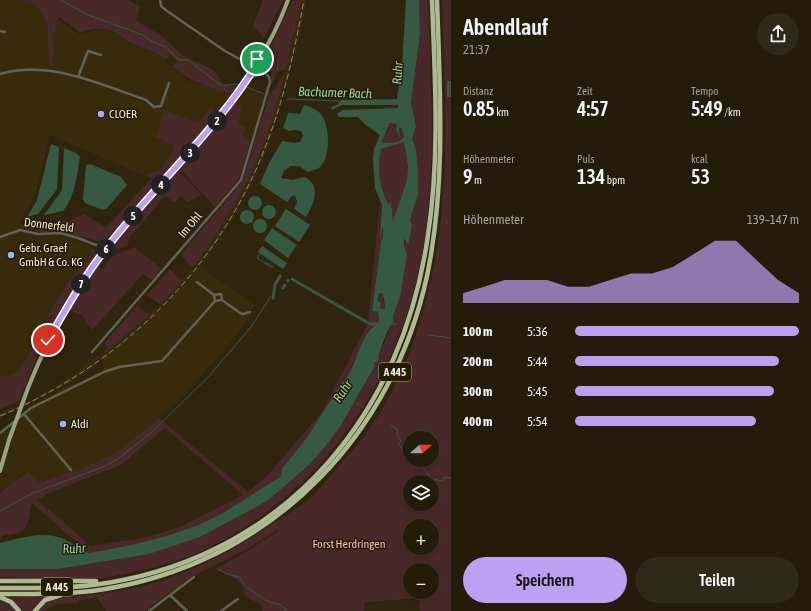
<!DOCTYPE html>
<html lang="de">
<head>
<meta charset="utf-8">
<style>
  :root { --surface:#231c0b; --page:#2f2919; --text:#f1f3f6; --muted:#a3a19d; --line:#403a2c; --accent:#bca0f2 }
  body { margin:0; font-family:"Asap Condensed",sans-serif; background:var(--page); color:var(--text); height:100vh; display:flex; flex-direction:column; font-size:15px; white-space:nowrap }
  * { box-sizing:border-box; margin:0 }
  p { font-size:13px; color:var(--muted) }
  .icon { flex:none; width:22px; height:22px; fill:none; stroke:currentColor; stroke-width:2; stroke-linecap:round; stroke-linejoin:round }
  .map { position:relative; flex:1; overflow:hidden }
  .sheet { display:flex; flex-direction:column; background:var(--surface); width:360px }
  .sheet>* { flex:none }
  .needle { width:26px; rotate:69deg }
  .fabs { position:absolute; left:403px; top:431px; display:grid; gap:8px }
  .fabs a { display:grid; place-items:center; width:36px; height:36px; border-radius:50%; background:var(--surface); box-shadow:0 2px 6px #0003,0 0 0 1px var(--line); font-size:20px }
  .pin { position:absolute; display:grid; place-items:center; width:34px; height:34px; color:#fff; margin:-17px; border:2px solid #fff; border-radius:50%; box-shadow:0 1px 4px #0007 }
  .km { position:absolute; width:20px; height:20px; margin:-10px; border-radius:50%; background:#222; color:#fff; font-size:11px; line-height:20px; text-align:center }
  .round { display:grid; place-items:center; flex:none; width:42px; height:42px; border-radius:21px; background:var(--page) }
  .headline { display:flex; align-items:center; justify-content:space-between; height:68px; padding:0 12px }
  h1 { font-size:22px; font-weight:600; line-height:30px }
  .metrics { display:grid; grid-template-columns:repeat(3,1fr); gap:6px; height:68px; padding:4px 12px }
  .metrics div { display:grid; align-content:center }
  .metrics b { font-size:20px; font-weight:600 }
  .metrics small { font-size:11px; font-weight:400 }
  .metrics p { font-size:11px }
  .chart { height:112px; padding:8px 12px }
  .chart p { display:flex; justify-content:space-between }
  .chart svg { width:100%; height:72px; margin-top:4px; fill:var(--accent); opacity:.7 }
  .button { display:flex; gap:8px; margin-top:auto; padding:8px 12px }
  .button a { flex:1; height:46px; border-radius:24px; background:var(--accent); color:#111; font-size:16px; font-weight:600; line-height:46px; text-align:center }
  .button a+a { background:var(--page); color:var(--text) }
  ul { padding:0 12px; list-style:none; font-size:13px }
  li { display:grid; grid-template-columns:64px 48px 1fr; align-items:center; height:30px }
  li i { height:10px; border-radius:5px; background:var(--accent) }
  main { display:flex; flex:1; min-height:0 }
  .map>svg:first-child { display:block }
  .built { fill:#372b0c }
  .green { fill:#492829; fill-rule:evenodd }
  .water { fill:#365944; fill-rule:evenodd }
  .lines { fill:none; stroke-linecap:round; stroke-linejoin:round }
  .stream { stroke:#365944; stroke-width:1 }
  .canal { stroke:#365944; stroke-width:3 }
  .river { stroke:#365944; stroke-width:5 }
  .minor { stroke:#5f6455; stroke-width:2.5 }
  .primary { stroke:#98a282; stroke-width:4 }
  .motorway { stroke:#aeba94; stroke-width:4.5 }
  .rail { stroke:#908877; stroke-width:1; stroke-dasharray:6 3; stroke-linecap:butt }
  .primary-bridge { stroke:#98a282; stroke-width:4 }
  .route-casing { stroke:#fff; stroke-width:8 }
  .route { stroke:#bca0f2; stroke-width:5 }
  .poi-dot { fill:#a1b2fd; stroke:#251c05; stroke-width:1.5 }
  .labels { text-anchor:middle; stroke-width:3; stroke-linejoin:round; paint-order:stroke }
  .shield { fill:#251c05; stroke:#b2ab9a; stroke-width:1 }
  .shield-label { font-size:11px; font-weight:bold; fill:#eee8da }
  .poi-label { font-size:12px; fill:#eee8da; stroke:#251c05; text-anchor:start }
  .street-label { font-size:12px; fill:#eee8da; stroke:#251c05 }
  .park-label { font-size:12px; fill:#f7bdbe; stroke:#251c05 }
  .water-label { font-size:13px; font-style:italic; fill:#95d3ac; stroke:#251c05 }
</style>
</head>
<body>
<main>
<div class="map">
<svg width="451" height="611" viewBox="0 0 451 611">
  <rect width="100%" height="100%" fill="#2f250f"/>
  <!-- built -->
  <g class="built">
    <polygon points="0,0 20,0 36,5 47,23 49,66 53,66 55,26 56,21 60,20 77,34 100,30 115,33 128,43 156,54 189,81 231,94 219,111 210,108 199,123 171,144 175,149 159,170 143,175 50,135 35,195 21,221 20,230 34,235 68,237 93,248 90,256 68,282 46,316 50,318 34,343 24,366 13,375 0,377"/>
    <polygon points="301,0 305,0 290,71 270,142 251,185 234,217 200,267 255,305 238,334 190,388 159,418 119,451 97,462 40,483 27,472 0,491 0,435 23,416 30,407 67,386 78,383 104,369 102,362 68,384 24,407 26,401 46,392 77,372 130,332 160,304 193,268 221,227 246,184 265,140 286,70"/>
    <polygon points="244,86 265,96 250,142 243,135 238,124 242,108 236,102"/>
    <polygon points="18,405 16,411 0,417 0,413"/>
  </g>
  <!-- green -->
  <g class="green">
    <path d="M20 0H128L140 6 136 21 162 36 182 55 214 70 222 83 237 87 233 92 228 93C206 87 190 81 173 67L177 61 170 55 165 60 156 53 130 43 113 31 99 28 80 32 59 17 55 26 53 66H49L47 23 36 5Z"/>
    <polygon points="263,0 283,0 264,38 253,26"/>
    <polygon points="301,0 286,70 278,71 271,85 271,73 263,64 292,1"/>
    <polygon points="305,0 306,0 305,8 291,72"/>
    <path d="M419 0H428C430 70 435 142 428 212 414 357 337 486 204 550 177 563 144 570 114 576 78 583 37 578 0 577V569H58L149 554 267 501 308 466 325 447 356 400 375 366 374 363C393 332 400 289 407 254L404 245 405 228V238L408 245 412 226 410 220 418 194 416 149 412 139 416 127 411 103 420 34Z"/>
    <path d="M442 0H451V611H420L419 598 365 602 364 611H262L263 606 245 596C244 579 229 576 215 569L248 551 278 531 277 530 249 548 193 576 144 611H106L97 597 79 601 78 603 56 604 43 611H39L46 603 54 599C88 594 122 593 155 583 198 569 238 547 275 522 286 515 299 508 309 499 317 492 324 483 331 475 344 460 358 445 370 428 413 366 433 290 441 217 449 145 444 72 442 0ZM410 438H432V460H410ZM410 482H432V504H410ZM410 526H432V548H410ZM410 570H432V592H410Z"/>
    <path d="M285 74C277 105 268 136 255 165 238 202 216 235 193 268L181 255 242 182 270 93C277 88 279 80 285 74Z"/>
    <polygon points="236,102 242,108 238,124 246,127 243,135 250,142 239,179 215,207 180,169"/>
    <polygon points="210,108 219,111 159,181 143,175 159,170 175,149 171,144 155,137 165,111 199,123"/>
    <polygon points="391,123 397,124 401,136 399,129 401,126 404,137 398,142 383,143 382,141"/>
    <path d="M404 142 408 166 407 180 393 221 391 203 389 205C379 187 378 169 381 149Z"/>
    <polygon points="178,171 202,195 188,202 181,196 174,202 165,196 129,238 128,245 117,249 111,248"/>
    <polygon points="151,179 158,182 109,236 104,240 97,241 61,231 40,232 20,227 23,224 68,221 84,214 106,228"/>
    <path d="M380 201 383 236 381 241 372 311 378 312 379 323 374 326 352 365 348 378 341 384 308 436 282 469 280 477C241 500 197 533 152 543 120 551 88 553 55 555V549L81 546 32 503C28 524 28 535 4 535L0 539V493L6 487 28 472 40 483 97 462 119 451 159 418 248 492 268 475 321 413 368 324ZM165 428 243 495 180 527 139 539 90 546 65 523 37 500 51 492 121 465Z"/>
    <polygon points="134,247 161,268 152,280 143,274 92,330 82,315 68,310 98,266 103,269 111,257"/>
    <path d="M93 248 97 256 61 308 40 350 19 401 0 409V376C23 377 25 358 35 342 39 334 45 326 50 318L46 317 68 282 90 256Z"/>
    <polygon points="170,269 182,281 160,304 147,295"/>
    <polygon points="379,293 382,293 385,309 380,308 377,300"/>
    <polygon points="137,306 149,315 107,351 105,342"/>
    <polygon points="48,596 38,604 33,611 20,611 5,598"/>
    <polygon points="0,600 11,604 16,611 0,611"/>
  </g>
  <!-- water -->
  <g class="water">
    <path d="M406 0H419L420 34 411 103 416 127 412 139 416 149 418 175V194L410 220 412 226 408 245 404 238V245L407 254 401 293 393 316V322C388 326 381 349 378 357L379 360 374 363 375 366 341 425 325 447 308 466 267 501 200 537 149 554 58 569H0V543C21 538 43 530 64 539 72 543 80 549 88 553 126 547 162 539 198 525 227 513 253 493 280 477L282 469 308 436 341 384C358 369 357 335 379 323L378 312 372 311 381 241 383 236V227L380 239 382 205 375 188 373 159 374 149 380 135 367 126 358 117H339L337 114 343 110 398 108V105H342L332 110 331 107 338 104 341 100 397 99 402 65ZM390 123 397 124 396 130 400 138 399 129 401 127 404 137 398 142 383 143 382 141ZM404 142 408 166 407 180 393 221 391 202 389 205C379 187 377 168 381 149ZM379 293H382L384 299 385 309 380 308 381 303 377 300Z"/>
    <rect x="447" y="81" width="4" height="16"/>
    <path d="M304 105C311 107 316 109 321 114 330 126 331 157 320 167 317 170 312 170 308 172L299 166H291L284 171 281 178 292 180 304 177C322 185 314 204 306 217L294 209 297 202 295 195 292 196 287 202 260 184 268 165 282 141 294 143 300 142 303 136 301 131 295 130 289 131 283 128 288 113 300 114Z"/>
    <polygon points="51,144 59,147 57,189 38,214 27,217 37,200"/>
    <path d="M64 148 76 153 80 157C77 176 75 196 63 211L44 215 62 190Z"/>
    <polygon points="90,164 121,177 127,185 107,208 103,210 85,203 83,199 86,165"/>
    <circle cx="255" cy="203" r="7"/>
    <circle cx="269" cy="212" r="7"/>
    <polygon points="286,209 310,225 299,242 275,226"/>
    <circle cx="247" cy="217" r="7"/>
    <circle cx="260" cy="226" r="7"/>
    <polygon points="272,228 297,245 288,258 264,240"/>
    <polygon points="262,246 287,263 283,269 258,252"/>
  </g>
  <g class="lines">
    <!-- stream -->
    <g class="stream">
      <polyline points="61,0 88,15 143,35 151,41 166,47 179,60 188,60 222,86 235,84 241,85"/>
      <polyline points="244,86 264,94"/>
      <polyline points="287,99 340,101"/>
      <polyline points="446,223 447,224"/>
      <polyline points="260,253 257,258 272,268"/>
      <polyline points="265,262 273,267"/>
      <polyline points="389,324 396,324"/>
      <polyline points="429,335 451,338"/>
      <polyline points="355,402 359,405"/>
      <polyline points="361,406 363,407"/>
      <polyline points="391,425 398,430 397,434 401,441 398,443 410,460 420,467 422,466 432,479 443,481 444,477 451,478"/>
      <polyline points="0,511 33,493 103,467 119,458 152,432 209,376 251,327 271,296"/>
      <polyline points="218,569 227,574 239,577 245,585"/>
      <polyline points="247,587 265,600 280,605 288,611"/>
    </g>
    <!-- canal -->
    <g class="canal">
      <polyline points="292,279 370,324 379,324"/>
      <polyline points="288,281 288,280"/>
      <polyline points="283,288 285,285"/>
      <polyline points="273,298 275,285 280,276"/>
    </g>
    <!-- river -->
    <polyline class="river" points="411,205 414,195 414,185"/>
    <!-- minor -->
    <g class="minor">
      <polyline points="0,31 5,32"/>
      <polyline points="247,62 259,58"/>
      <path d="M0 74C50 60 99 84 146 100L154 107 161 106 169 83"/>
      <polyline points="78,77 88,51 101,55"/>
      <polyline points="248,79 264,73"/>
      <polyline points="0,237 20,230 38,234 60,233 78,238 106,249"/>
      <polyline points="97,245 113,240"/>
      <polyline points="197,282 214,295"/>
      <polyline points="222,300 240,313 243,314 250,312"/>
      <polyline points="92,352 241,180 270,82 269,77 265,73 225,51 167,11 161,6 160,0"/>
      <polyline points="24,414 71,470"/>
      <polyline points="0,433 31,408 104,372 119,367 162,361 215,301 222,300 221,294 214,295 215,301"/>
      <polyline points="171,596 187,611"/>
      <polyline points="149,611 194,577"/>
      <polyline points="221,611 238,599"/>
    </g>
    <!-- primary -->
    <g class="primary">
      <path d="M28 388C48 338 73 290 107 248 171 168 252 99 288 0"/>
      <polyline points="0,471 9,440"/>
    </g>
    <!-- motorway -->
    <g class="motorway">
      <polyline points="0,581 96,581"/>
      <path d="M0 588C35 588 72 589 107 583 289 553 403 413 428 235 440 157 435 78 432 0"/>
      <path d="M0 594C38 594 79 595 116 587 277 556 393 433 427 276 446 185 440 92 437 0"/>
      <polyline points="0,597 11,602 19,611"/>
      <polyline points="35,611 45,600 61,595"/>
    </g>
    <!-- rail -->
    <path class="rail" d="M0 416C123 364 222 266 268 140 285 95 295 48 304 0"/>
    <!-- primary-bridge -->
    <polyline class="primary-bridge" points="9,440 28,388"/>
  </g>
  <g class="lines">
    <defs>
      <path id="route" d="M48 340C66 309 83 278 105 250 156 183 218 130 262 56L257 59"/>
    </defs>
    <!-- route casing -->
    <use href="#route" class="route-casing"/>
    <!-- route -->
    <use href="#route" class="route"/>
  </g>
  <!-- markers -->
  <g class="poi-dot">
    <circle cx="101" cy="114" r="4"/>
    <circle cx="11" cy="255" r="4"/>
    <circle cx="63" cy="424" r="4"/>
  </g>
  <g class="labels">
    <!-- shield labels -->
    <g class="shield">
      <rect x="379" y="363" width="32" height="18" rx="3"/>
      <rect x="41" y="578" width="32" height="18" rx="3"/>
    </g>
    <g class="shield-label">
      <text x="395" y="376">A 445</text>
      <text x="57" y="591">A 445</text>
    </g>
    <!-- poi labels -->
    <g class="poi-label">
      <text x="109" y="118">CLOER</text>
      <text x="19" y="252">Gebr. Graef<tspan x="19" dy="14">GmbH &amp; Co. KG</tspan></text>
      <text x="71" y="428">Aldi</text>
    </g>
    <!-- street labels -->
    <g class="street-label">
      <text transform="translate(49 225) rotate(7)" y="4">Donnerfeld</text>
      <text transform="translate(190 225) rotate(-50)" y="4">Im Ohl</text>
    </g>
    <!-- park labels -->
    <g class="park-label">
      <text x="349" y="548">Forst Herdringen</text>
    </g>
    <!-- water labels -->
    <g class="water-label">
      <text transform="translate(397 73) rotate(-86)" y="5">Ruhr</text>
      <text transform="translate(335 92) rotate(2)" y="5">Bachumer Bach</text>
      <text transform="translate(342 391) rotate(-56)" y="5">Ruhr</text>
      <text transform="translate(74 548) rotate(-3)" y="5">Ruhr</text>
    </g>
  </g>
</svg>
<div class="fabs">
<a><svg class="needle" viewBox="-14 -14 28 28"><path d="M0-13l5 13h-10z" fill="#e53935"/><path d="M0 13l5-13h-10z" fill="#a3a19d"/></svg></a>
<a><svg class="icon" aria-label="layers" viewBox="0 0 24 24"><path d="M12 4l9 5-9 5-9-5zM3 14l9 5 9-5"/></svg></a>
<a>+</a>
<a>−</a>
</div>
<div class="pin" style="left:257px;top:59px;background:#1e9e55"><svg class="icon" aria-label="arrive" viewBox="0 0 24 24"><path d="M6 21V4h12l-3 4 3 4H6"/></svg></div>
<div class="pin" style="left:48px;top:340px;background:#d93025"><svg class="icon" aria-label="check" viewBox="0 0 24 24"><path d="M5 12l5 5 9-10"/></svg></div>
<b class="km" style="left:217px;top:121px">2</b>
<b class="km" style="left:190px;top:153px">3</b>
<b class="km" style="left:161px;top:185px">4</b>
<b class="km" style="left:133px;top:216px">5</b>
<b class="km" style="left:106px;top:249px">6</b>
<b class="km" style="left:81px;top:284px">7</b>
</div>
<section class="sheet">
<div class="headline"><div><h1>Abendlauf</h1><p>21:37</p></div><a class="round"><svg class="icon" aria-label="share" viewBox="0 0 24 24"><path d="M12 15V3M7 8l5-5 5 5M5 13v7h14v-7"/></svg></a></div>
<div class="metrics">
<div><p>Distanz</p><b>0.85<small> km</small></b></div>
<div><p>Zeit</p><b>4:57</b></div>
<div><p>Tempo</p><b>5:49<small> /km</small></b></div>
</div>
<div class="metrics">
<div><p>Höhenmeter</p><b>9<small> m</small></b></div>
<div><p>Puls</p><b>134<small> bpm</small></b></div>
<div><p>kcal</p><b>53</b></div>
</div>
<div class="chart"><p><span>Höhenmeter</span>139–147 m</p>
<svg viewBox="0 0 160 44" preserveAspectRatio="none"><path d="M0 44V38L10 34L20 30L30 30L40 30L50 34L60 34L70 30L80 26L90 26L100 22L110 14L120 6L130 6L140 18L150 30L160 38V44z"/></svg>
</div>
<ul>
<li><b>100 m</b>5:36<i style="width:100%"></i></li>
<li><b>200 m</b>5:44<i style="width:91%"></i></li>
<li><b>300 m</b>5:45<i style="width:89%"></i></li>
<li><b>400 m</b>5:54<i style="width:81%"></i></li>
</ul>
<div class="button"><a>Speichern</a><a>Teilen</a></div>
</section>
</main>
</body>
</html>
